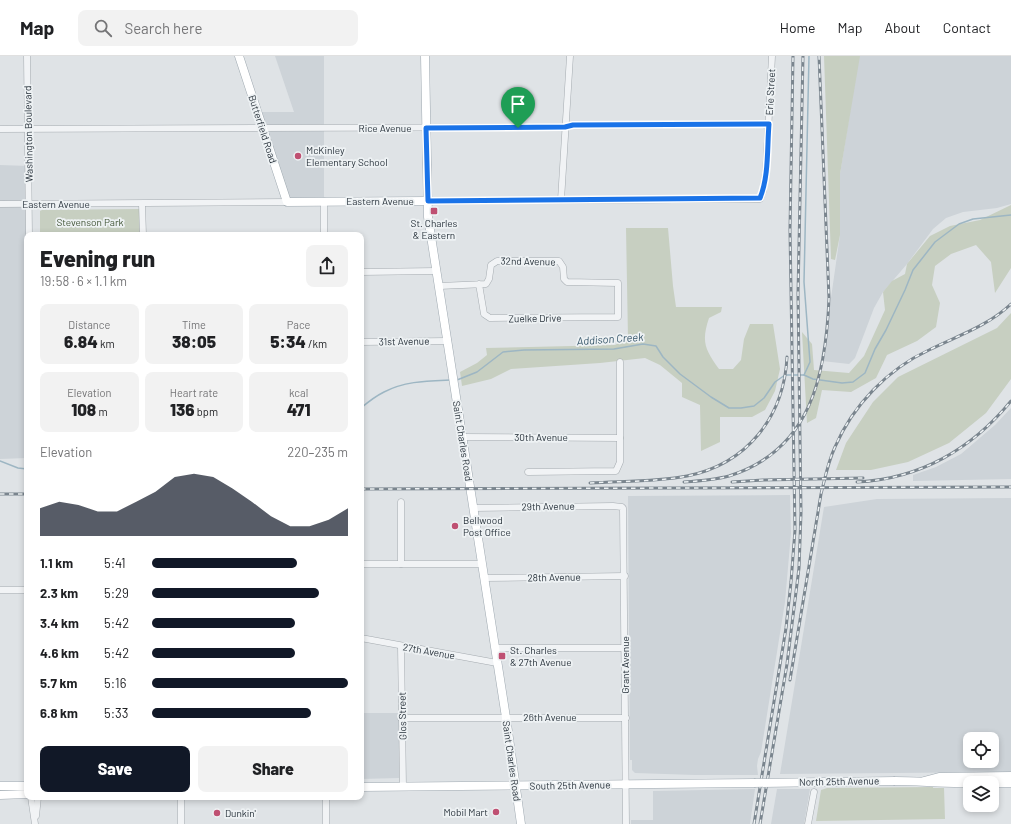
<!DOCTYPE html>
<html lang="en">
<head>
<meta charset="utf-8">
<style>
  :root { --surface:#fff; --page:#f2f2f2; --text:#202124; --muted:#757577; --line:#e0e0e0; --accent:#111827 }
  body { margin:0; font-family:Barlow,sans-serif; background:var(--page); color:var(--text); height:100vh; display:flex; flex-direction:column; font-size:15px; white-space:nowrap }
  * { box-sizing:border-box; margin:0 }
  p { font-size:13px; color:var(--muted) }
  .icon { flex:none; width:22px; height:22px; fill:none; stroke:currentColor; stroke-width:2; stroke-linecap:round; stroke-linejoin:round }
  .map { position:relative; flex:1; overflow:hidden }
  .sheet { position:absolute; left:24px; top:176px; width:340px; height:568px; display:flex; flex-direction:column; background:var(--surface); border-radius:8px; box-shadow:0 2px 6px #0003 }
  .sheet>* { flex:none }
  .fabs { position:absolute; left:963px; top:676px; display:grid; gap:8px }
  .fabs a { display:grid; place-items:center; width:36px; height:36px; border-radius:8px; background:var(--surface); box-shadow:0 2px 6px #0003; font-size:20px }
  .pin { position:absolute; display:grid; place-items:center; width:34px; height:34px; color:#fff; margin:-41px -17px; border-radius:50% 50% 50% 0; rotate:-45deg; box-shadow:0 0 4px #0007 }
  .pin .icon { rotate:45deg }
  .round { display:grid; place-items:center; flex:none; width:42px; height:42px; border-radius:8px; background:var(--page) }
  .overview { display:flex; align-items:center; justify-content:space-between; height:68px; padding:0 16px }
  h1 { font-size:22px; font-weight:800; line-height:30px }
  .metrics { display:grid; grid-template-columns:repeat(3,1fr); gap:6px; height:68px; padding:4px 16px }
  .metrics div { display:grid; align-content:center; border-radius:8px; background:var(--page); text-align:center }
  .metrics b { font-size:17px; font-weight:800 }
  .metrics small { font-size:11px; font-weight:400 }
  .metrics p { font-size:11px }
  .chart { height:112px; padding:8px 16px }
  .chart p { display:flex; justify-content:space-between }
  .chart svg { width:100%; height:72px; margin-top:4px; fill:var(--accent); opacity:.7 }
  .primary-button { display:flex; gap:8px; margin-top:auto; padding:8px 16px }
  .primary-button a { flex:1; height:46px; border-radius:8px; background:var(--accent); color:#fff; font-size:16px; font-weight:800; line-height:46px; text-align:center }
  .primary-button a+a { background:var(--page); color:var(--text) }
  ul { padding:0 16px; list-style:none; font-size:13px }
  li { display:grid; grid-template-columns:64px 48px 1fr; align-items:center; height:30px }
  li i { height:10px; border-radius:5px; background:var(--accent) }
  header { display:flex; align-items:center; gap:24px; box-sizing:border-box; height:56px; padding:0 20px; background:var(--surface); border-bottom:1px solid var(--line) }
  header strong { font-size:19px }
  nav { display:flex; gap:22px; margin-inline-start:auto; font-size:14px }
  .search { width:280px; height:36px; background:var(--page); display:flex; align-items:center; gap:10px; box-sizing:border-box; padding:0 14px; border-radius:8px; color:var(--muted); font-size:15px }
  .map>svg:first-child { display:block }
  .built { fill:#cdd3d8; fill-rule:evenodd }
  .green { fill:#c7cfc1 }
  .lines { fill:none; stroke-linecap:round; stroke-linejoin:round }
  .stream { stroke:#9db6c3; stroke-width:1.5 }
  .minor-casing { stroke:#a5abb0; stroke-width:7 }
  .major-casing { stroke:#9fa9b1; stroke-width:9 }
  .minor { stroke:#f1f3f5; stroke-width:6 }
  .major { stroke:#fff; stroke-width:8 }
  .rail-casing { stroke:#7a858e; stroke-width:3 }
  .rail { stroke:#eef2f4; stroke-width:1.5; stroke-dasharray:4.5; stroke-linecap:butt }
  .major-bridge-casing { stroke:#9fa9b1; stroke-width:9; stroke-linecap:butt }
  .major-bridge { stroke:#fff; stroke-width:8 }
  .route-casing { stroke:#fff; stroke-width:8 }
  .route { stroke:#1a73e8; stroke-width:5 }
  .poi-dot { fill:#bf5072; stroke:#eef2f4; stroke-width:1.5 }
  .labels { text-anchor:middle; stroke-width:3.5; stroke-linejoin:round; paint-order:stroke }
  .street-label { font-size:10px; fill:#29333c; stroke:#eef2f4 }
  .poi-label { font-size:10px; fill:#29333c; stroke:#eef2f4; text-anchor:start }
  .park-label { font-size:10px; fill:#435638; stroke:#eef2f4 }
  .water-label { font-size:11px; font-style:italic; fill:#38576b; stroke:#eef2f4 }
</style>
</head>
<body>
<header>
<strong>Map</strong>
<div class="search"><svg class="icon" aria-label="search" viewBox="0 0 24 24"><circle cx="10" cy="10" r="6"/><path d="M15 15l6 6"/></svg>Search here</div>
<nav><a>Home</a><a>Map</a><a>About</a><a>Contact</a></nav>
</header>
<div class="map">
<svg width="1011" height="768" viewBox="0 0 1011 768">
  <rect width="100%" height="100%" fill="#dfe3e6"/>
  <!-- built -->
  <g class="built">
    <polygon points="275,0 324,0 324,145 287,145 258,56 294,56"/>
    <polygon points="859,0 1011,0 1011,148 997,152 963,156 946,162 933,173 907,208 883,236 874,252 855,302 849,308 822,305 840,179 840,118"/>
    <polygon points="0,109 28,110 29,147 0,147"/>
    <polygon points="28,149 27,179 27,402 0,403 0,150"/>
    <polygon points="1011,352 1011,423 913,425 913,419 936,411 961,398 995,369"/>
    <polygon points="790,439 791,477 785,546 761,696 758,703 757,710 758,719 695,719 635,717 632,714 632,704 630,704 628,440"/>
    <path d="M1011 442V716L780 718 824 451 877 443ZM970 683H992V705H970Z"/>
    <polygon points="361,657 400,657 399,722 361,723"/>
    <polygon points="755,733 750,768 631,768 631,764 653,764 653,735"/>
    <polygon points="777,733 810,733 804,768 771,768"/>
  </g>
  <!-- green -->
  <g class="green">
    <polygon points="824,0 860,0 840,118 840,179 835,204 831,203"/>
    <polygon points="1011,149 1011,212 995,237 991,206 976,189 951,198 935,210 932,229 940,247 936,271 917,285 887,299 876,322 851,336 822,334 816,362 807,367 802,276 812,288 814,314 849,317 864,300 885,254 883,236 892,225 905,218 907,208 930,180 950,170 980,164"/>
    <polygon points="140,153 140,179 40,179 40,155 42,154"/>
    <path d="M626 172H668L673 230 676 251H722L721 256 709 262C701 286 705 293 719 313H733L741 304 744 283 750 268H773L780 313 775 335 765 354 752 361H720V386L701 395 700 349 682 341V327L660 309 645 302 600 307 511 313 491 323 462 330 460 316 477 307 487 299 486 292 615 289 628 282Z"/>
    <polygon points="1011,257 1011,323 986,357 949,387 908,406 871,414 836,414 846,387 873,346 898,321 997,272"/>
    <polygon points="933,731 933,732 944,732 945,763 816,765 821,734 827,732"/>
  </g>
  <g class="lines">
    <!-- stream -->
    <g class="stream">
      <polyline points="804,319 810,306 804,226 809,0"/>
      <polyline points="457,324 477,316 503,296 524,294 614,293 643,288 656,290 663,301 680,318 711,341 729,352 741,352 754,350 764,342 775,326 785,319 804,319 813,323 842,327 853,326 865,317 875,293 886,274 905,234 913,214 935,186 959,168 973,163 1011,159"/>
      <path d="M361 352C368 346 376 340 384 336 405 325 427 325 451 324"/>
      <polyline points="0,405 18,412 27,413"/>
    </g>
    <defs>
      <g id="minor">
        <polyline points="27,0 29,179"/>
        <polyline points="0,73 565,71 573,69 769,68"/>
        <polyline points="561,144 570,0"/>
        <polyline points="324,145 324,179"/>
        <polyline points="427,145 760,143 763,135 766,114 772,0"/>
        <polyline points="0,148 287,146"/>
        <polyline points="142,148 143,179"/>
        <polyline points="361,216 437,215"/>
        <polyline points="439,230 486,228 489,223 491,209 497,205 559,205 563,211 564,223 567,226 618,227 618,261 490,262 484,258 479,228"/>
        <polyline points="361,286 448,285"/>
        <polyline points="462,381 620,382"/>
        <polyline points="528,416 616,415 620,406 620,306"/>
        <polyline points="401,446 401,508"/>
        <polyline points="473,452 613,450 622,451 623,452 626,768"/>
        <polyline points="361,508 482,508"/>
        <polyline points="484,522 625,520"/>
        <polyline points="0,534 27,534"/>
        <polyline points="361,582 497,607"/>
        <polyline points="401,590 403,731"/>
        <polyline points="495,592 625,592"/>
        <polyline points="401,662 626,662"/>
        <polyline points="31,741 35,768"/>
        <polyline points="181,741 181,768"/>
        <polyline points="326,741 326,768"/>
        <polyline points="36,760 38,741"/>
        <polyline points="808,768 814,736"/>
      </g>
      <g id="major">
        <polyline points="239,0 287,146 427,145"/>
        <polyline points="425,0 428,161 507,668 521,768"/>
        <path d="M895 725C920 725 945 728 970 727"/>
        <polyline points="924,725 939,721 1011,720"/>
        <polyline points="992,727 1011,727"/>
        <polyline points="0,730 27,730"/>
        <polyline points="361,731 754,727"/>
        <polyline points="0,739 27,738"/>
      </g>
    </defs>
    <!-- minor casing -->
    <use href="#minor" class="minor-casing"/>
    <!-- major casing -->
    <use href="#major" class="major-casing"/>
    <!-- minor -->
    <use href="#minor" class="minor"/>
    <!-- major -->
    <use href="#major" class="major"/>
    <defs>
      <g id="rail">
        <path d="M684 426C699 425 714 424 729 420 812 394 826 317 829 242L819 0"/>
        <polyline points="732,426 763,424 863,422"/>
        <path d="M857 426C920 423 972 393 1011 345"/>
        <path d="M590 427C622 425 655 426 687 420 747 408 784 361 787 301"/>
        <polyline points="361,433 1011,431"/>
        <polyline points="0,438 27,438"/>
        <path d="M790 624 821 438C825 422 828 406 835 391 853 349 888 313 929 294 957 280 988 270 1011 248"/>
        <polyline points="754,768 786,572 791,526 795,474 790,174 793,0"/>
        <polyline points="760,768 787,608 799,512 801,457 798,238 803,0"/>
      </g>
    </defs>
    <!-- rail casing -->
    <use href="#rail" class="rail-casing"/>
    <!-- rail -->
    <use href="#rail" class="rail"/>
    <defs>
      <polyline id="major-bridge" points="754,727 895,725"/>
    </defs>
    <!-- major-bridge casing -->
    <use href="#major-bridge" class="major-bridge-casing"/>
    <!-- major-bridge -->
    <use href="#major-bridge" class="major-bridge"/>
  </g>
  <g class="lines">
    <defs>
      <path id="route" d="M769 68C767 92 769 120 760 142L428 145 426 72 565 71 573 69Z"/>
    </defs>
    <!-- route casing -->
    <use href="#route" class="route-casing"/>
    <!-- route -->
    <use href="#route" class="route"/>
  </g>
  <!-- markers -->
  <g class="poi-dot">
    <circle cx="298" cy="100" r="4"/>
    <rect x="430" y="151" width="8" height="8" rx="2"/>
    <circle cx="455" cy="470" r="4"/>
    <rect x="498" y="596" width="8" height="8" rx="2"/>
    <circle cx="496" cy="756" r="4"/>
    <circle cx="217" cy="757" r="4"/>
  </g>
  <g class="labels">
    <!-- street labels -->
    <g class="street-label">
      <text transform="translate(770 36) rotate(-87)" y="4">Erie Street</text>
      <text x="385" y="76">Rice Avenue</text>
      <text transform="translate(263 73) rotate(72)" y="4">Butterfield Road</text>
      <text transform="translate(28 78) rotate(-91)" y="4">Washington Boulevard</text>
      <text x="380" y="149">Eastern Avenue</text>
      <text x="56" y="152">Eastern Avenue</text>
      <text transform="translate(528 205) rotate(1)" y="4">32nd Avenue</text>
      <text transform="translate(535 262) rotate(-1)" y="4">Zuelke Drive</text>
      <text transform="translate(404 285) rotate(-1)" y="4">31st Avenue</text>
      <text x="541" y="385">30th Avenue</text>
      <text transform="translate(463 385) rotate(81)" y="4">Saint Charles Road</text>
      <text transform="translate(548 450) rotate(-1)" y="4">29th Avenue</text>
      <text transform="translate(554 521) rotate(-1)" y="4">28th Avenue</text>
      <text transform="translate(429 595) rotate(10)" y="4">27th Avenue</text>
      <text transform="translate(625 609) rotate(-90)" y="4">Grant Avenue</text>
      <text transform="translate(402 660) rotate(-91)" y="4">Glos Street</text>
      <text x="550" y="665">26th Avenue</text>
      <text transform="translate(512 705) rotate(82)" y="4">Saint Charles Road</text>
      <text transform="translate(839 725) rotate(-1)" y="4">North 25th Avenue</text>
      <text transform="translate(570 729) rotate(-1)" y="4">South 25th Avenue</text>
    </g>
    <!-- poi labels -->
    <g class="poi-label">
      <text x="306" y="98">McKinley<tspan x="306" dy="12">Elementary School</tspan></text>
      <text x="434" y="171" text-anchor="middle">St. Charles<tspan x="434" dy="12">&amp; Eastern</tspan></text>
      <text x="463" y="468">Bellwood<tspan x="463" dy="12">Post Office</tspan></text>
      <text x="510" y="598">St. Charles<tspan x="510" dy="12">&amp; 27th Avenue</tspan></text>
      <text x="488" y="760" text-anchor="end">Mobil Mart</text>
      <text x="225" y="761">Dunkin'</text>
    </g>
    <!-- park labels -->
    <g class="park-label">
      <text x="90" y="170">Stevenson Park</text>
    </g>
    <!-- water labels -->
    <g class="water-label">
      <text transform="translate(610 283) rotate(-4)" y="4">Addison Creek</text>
    </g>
  </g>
</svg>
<div class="fabs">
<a><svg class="icon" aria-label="locate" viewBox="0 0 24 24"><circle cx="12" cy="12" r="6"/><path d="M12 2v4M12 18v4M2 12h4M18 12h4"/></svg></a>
<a><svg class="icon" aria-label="layers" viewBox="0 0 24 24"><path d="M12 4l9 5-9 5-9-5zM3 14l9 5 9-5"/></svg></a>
</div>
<div class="pin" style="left:518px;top:72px;background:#1e9e55"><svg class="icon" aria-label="arrive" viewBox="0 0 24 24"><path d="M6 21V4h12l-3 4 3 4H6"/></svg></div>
<section class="sheet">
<div class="overview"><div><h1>Evening run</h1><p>19:58 · 6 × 1.1 km</p></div><a class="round"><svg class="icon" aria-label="share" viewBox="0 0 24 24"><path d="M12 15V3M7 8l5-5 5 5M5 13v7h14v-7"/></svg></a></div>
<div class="metrics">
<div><p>Distance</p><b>6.84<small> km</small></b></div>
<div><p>Time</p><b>38:05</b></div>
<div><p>Pace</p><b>5:34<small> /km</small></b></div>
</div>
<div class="metrics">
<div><p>Elevation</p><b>108<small> m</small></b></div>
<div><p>Heart rate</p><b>136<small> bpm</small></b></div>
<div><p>kcal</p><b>471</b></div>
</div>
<div class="chart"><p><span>Elevation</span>220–235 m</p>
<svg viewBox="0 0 160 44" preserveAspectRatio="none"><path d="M0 44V27L10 23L20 25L30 29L40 29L50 23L60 17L70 8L80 6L90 8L100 15L110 23L120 32L130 38L140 38L150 34L160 27V44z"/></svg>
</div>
<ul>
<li><b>1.1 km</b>5:41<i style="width:74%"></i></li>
<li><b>2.3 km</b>5:29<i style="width:85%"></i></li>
<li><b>3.4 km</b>5:42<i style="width:73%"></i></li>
<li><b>4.6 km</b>5:42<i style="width:73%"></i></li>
<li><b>5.7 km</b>5:16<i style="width:100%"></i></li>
<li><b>6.8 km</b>5:33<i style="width:81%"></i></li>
</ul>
<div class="primary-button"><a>Save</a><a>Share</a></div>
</section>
</div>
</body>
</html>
